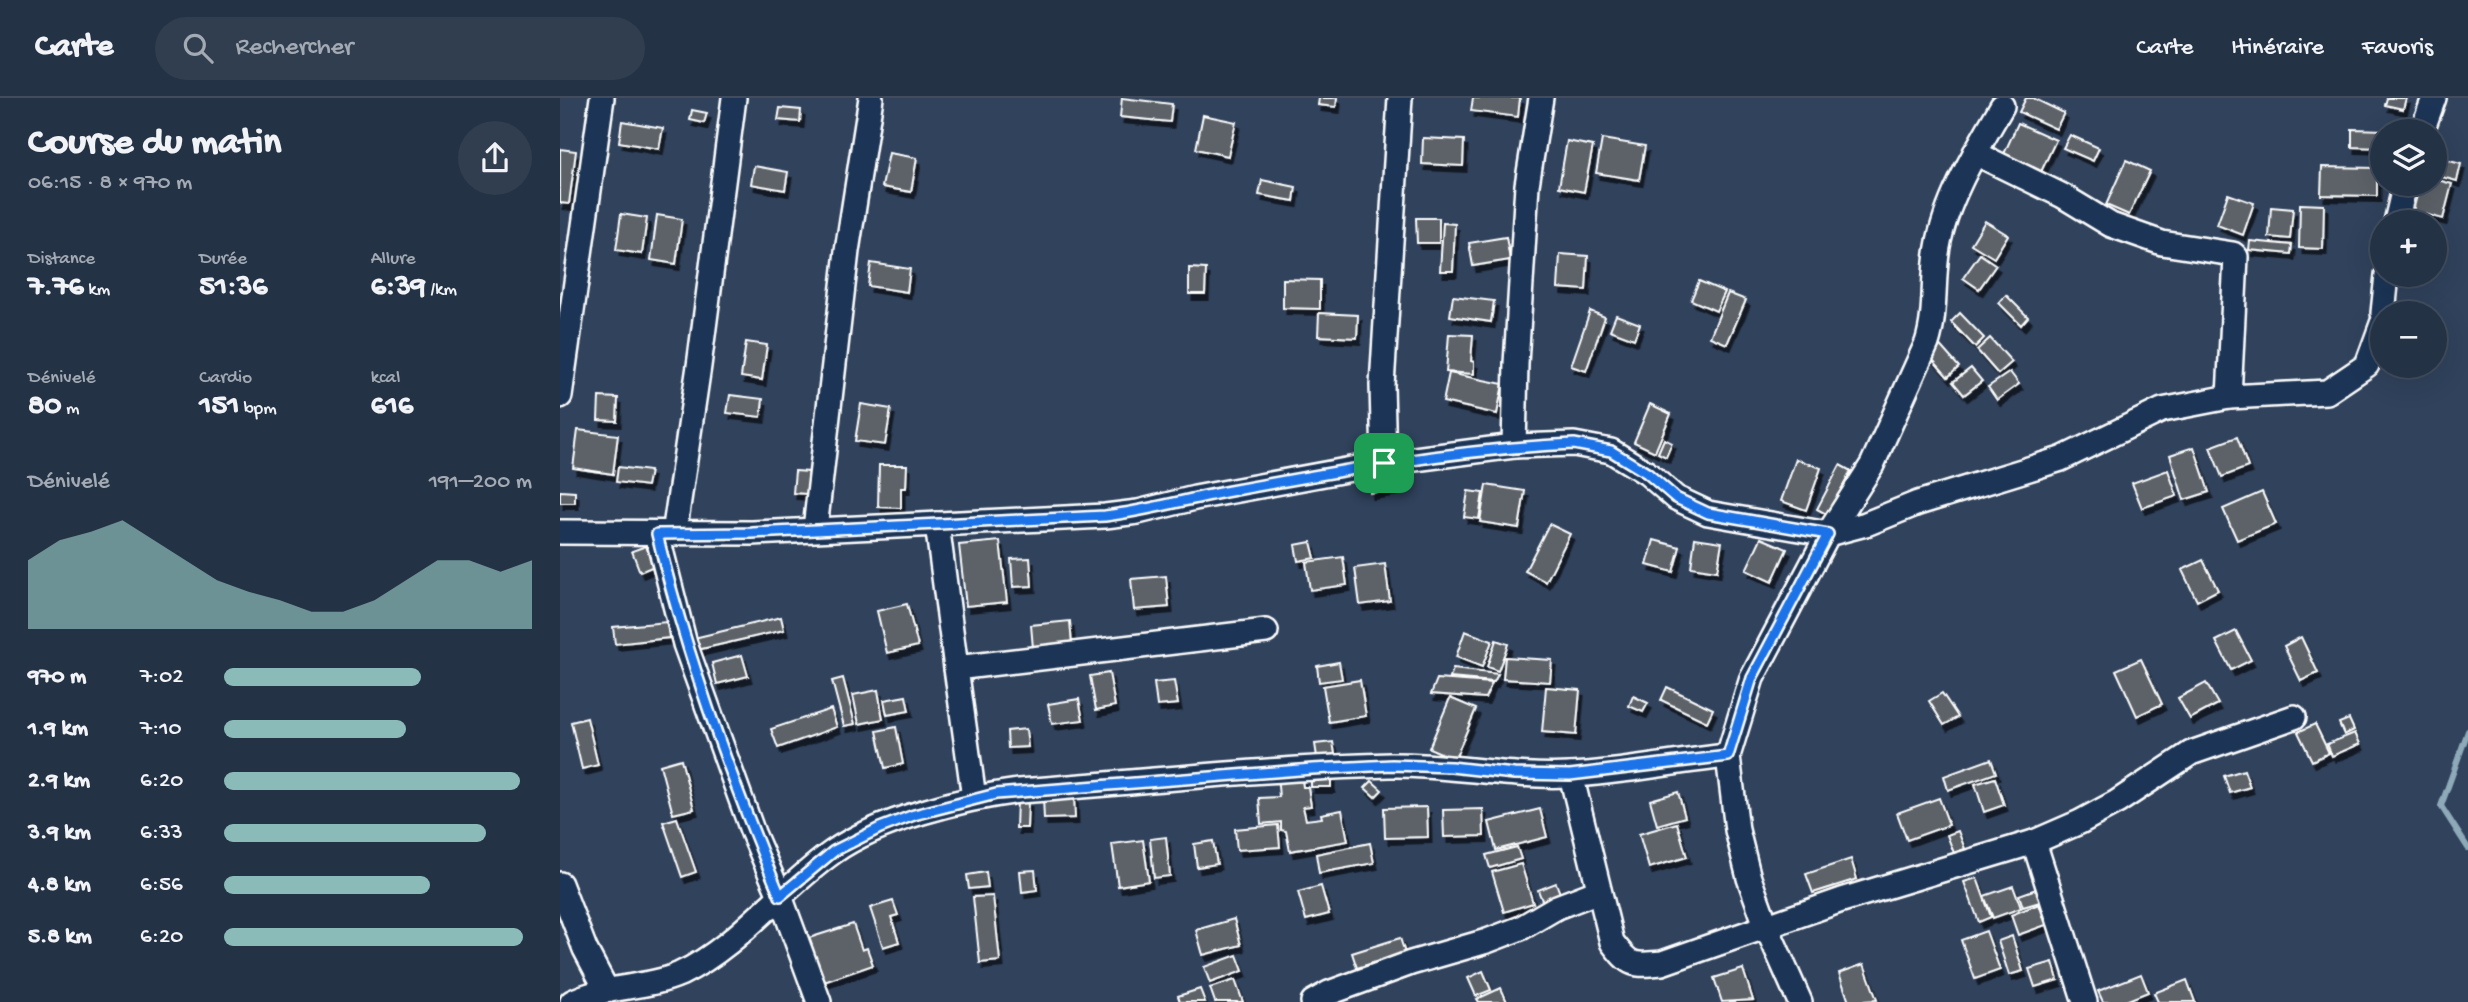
<!DOCTYPE html>
<html lang="fr">
<head>
<meta charset="utf-8">
<style>
  :root { --surface:#243245; --page:#303e50; --text:#f1f3f6; --muted:#a3aab3; --line:#414d5e; --accent:#8bbbb9 }
  body { margin:0; font-family:"Gochi Hand",sans-serif; background:var(--page); color:var(--text); height:100vh; display:flex; flex-direction:column; font-size:26px; white-space:nowrap }
  * { box-sizing:border-box; margin:0 }
  p { font-size:23px; color:var(--muted) }
  .icon { flex:none; width:38px; height:38px; fill:none; stroke:currentColor; stroke-width:2; stroke-linecap:round; stroke-linejoin:round }
  .map { position:relative; flex:1; overflow:hidden }
  .drawer { display:flex; flex-direction:column; background:var(--surface); width:560px }
  .drawer>* { flex:none }
  .buttons { position:absolute; left:1810px; top:21px; display:grid; gap:14px }
  .buttons a { display:grid; place-items:center; width:77px; height:77px; border-radius:50%; background:var(--surface); box-shadow:0 7px 28px #0002,0 0 0 2px var(--line); font-size:35px }
  .pin { position:absolute; display:grid; place-items:center; width:60px; height:60px; color:#fff; margin:-30px; border-radius:14px; box-shadow:0 4px 10px #0006 }
  .round { display:grid; place-items:center; flex:none; width:74px; height:74px; border-radius:37px; background:var(--page) }
  .head { display:flex; align-items:center; justify-content:space-between; height:119px; padding:0 28px }
  h1 { font-size:38px; font-weight:800; line-height:52px }
  .stats { display:grid; grid-template-columns:repeat(3,1fr); gap:10px; height:119px; padding:7px 28px }
  .stats div { display:grid; align-content:center }
  .stats b { font-size:30px; font-weight:800 }
  .stats small { font-size:19px; font-weight:400 }
  .stats p { font-size:19px }
  .chart { height:196px; padding:14px 28px }
  .chart p { display:flex; justify-content:space-between }
  .chart svg { width:100%; height:126px; margin-top:7px; fill:var(--accent); opacity:.7 }
  ul { padding:0 28px; list-style:none; font-size:23px }
  li { display:grid; grid-template-columns:112px 84px 1fr; align-items:center; height:52px }
  li i { height:18px; border-radius:9px; background:var(--accent) }
  header { display:flex; align-items:center; gap:42px; box-sizing:border-box; height:98px; padding:0 35px; background:var(--surface); border-bottom:2px solid var(--line) }
  header strong { font-size:33px }
  nav { display:flex; gap:38px; margin-inline-start:auto; font-size:24px }
  .search { width:490px; height:63px; background:var(--page); display:flex; align-items:center; gap:18px; box-sizing:border-box; padding:0 24px; border-radius:38px; color:var(--muted); font-size:26px }
  main { display:flex; flex:1; min-height:0 }
  .map>svg:first-child { display:block }
  .lines { fill:none; stroke-linecap:round; stroke-linejoin:round }
  .stream { stroke:#8ea9b8; stroke-width:6 }
  .building { fill:#5c6267; stroke:#fff; stroke-width:2; filter:url(#shadow) }
  .street-casing { stroke:#fff; stroke-width:28 }
  .street { stroke:#1d3557; stroke-width:23 }
  .route-casing { stroke:#fff; stroke-width:14 }
  .route { stroke:#1a73e8; stroke-width:9 }
</style>
</head>
<body>
<header>
<strong>Carte</strong>
<div class="search"><svg class="icon" aria-label="search" viewBox="0 0 24 24"><circle cx="10" cy="10" r="6"/><path d="M15 15l6 6"/></svg>Rechercher</div>
<nav><a>Carte</a><a>Itinéraire</a><a>Favoris</a></nav>
</header>
<main>
<section class="drawer">
<div class="head"><div><h1>Course du matin</h1><p>06:15 · 8 × 970 m</p></div><a class="round"><svg class="icon" aria-label="share" viewBox="0 0 24 24"><path d="M12 15V3M7 8l5-5 5 5M5 13v7h14v-7"/></svg></a></div>
<div class="stats">
<div><p>Distance</p><b>7.76<small> km</small></b></div>
<div><p>Durée</p><b>51:36</b></div>
<div><p>Allure</p><b>6:39<small> /km</small></b></div>
</div>
<div class="stats">
<div><p>Dénivelé</p><b>80<small> m</small></b></div>
<div><p>Cardio</p><b>151<small> bpm</small></b></div>
<div><p>kcal</p><b>616</b></div>
</div>
<div class="chart"><p><span>Dénivelé</span>191–200 m</p>
<svg viewBox="0 0 160 44" preserveAspectRatio="none"><path d="M0 44V20L10 13L20 10L30 6L40 13L50 20L60 27L70 31L80 34L90 38L100 38L110 34L120 27L130 20L140 20L150 24L160 20V44z"/></svg>
</div>
<ul>
<li><b>970 m</b>7:02<i style="width:64%"></i></li>
<li><b>1.9 km</b>7:10<i style="width:59%"></i></li>
<li><b>2.9 km</b>6:20<i style="width:96%"></i></li>
<li><b>3.9 km</b>6:33<i style="width:85%"></i></li>
<li><b>4.8 km</b>6:56<i style="width:67%"></i></li>
<li><b>5.8 km</b>6:20<i style="width:97%"></i></li>
</ul>
</section>
<div class="map">
<svg width="1908" height="904" viewBox="0 0 1908 904">
  <defs>
    <filter id="shadow"><feDropShadow dx="3.5" dy="6" stdDeviation="0" flood-color="#0009"/></filter>
  </defs>
  <rect width="100%" height="100%" fill="#30425c"/>
  <filter id="ink" filterUnits="userSpaceOnUse"><feTurbulence type="fractalNoise" baseFrequency=".0143" numOctaves="2"/><feDisplacementMap in="SourceGraphic" scale="14" xChannelSelector="R" yChannelSelector="G"/><feConvolveMatrix kernelMatrix="1 2 1 2 8 2 1 2 1" color-interpolation-filters="sRGB"/></filter>
  <g filter="url(#ink)">
    <g class="lines">
      <!-- stream -->
      <polyline class="stream" points="1908,633 1881,708 1908,750"/>
    </g>
    <!-- building -->
    <g class="building">
      <polygon points="562,0 612,6 610,24 560,19"/>
      <polygon points="759,0 777,0 776,9 758,7"/>
      <polygon points="913,0 960,0 958,19 911,13"/>
      <polygon points="1466,0 1473,0 1504,15 1496,31 1459,14"/>
      <polygon points="1827,0 1846,0 1843,11 1825,7"/>
      <polygon points="220,10 241,12 240,24 218,22"/>
      <polygon points="132,12 147,15 144,25 130,22"/>
      <polygon points="643,17 676,24 668,58 636,51"/>
      <polygon points="62,23 103,30 99,51 59,44"/>
      <polygon points="1458,25 1496,42 1480,76 1443,58"/>
      <polygon points="1792,31 1825,32 1822,33 1822,50 1792,49"/>
      <polygon points="1510,37 1539,50 1533,63 1503,50"/>
      <polygon points="863,40 904,42 903,68 862,66"/>
      <polygon points="1042,41 1085,48 1079,82 1036,75"/>
      <polygon points="1007,43 1033,48 1024,94 999,89"/>
      <polygon points="0,51 16,53 9,106 0,105"/>
      <polygon points="329,55 357,60 351,94 322,89"/>
      <polygon points="1874,59 1901,66 1897,83 1874,77"/>
      <polygon points="1566,62 1590,73 1569,117 1546,107"/>
      <polygon points="194,68 228,74 225,92 191,86"/>
      <polygon points="1762,69 1817,70 1817,98 1761,97"/>
      <polygon points="1874,81 1892,86 1883,121 1853,113 1860,86 1874,86"/>
      <polygon points="702,82 736,89 734,103 699,97"/>
      <polygon points="1668,96 1694,105 1683,137 1657,127"/>
      <polygon points="1740,106 1764,107 1763,151 1739,150"/>
      <polygon points="1711,109 1733,111 1730,141 1709,139"/>
      <polygon points="61,116 87,120 82,156 56,152"/>
      <polygon points="97,117 122,121 116,166 91,162"/>
      <polygon points="856,120 879,120 879,145 857,145"/>
      <polygon points="1425,123 1448,137 1434,160 1411,146"/>
      <polygon points="883,125 895,126 893,173 880,173"/>
      <polygon points="946,139 950,162 913,168 909,145"/>
      <polygon points="1690,143 1732,147 1731,156 1689,152"/>
      <polygon points="1000,156 1028,158 1026,192 998,190"/>
      <polygon points="1420,156 1436,167 1419,191 1403,180"/>
      <polygon points="311,165 350,171 347,194 308,188"/>
      <polygon points="629,170 646,171 645,196 629,196"/>
      <polygon points="723,181 760,182 760,211 723,210"/>
      <polygon points="1139,183 1165,194 1156,213 1131,202"/>
      <polygon points="1168,195 1186,202 1167,246 1150,239"/>
      <polygon points="1446,197 1468,219 1461,227 1439,205"/>
      <polygon points="893,198 934,203 931,224 890,218"/>
      <polygon points="1030,213 1045,219 1026,273 1011,268"/>
      <polygon points="759,215 798,217 797,240 758,238"/>
      <polygon points="1400,215 1424,240 1415,249 1391,224"/>
      <polygon points="1056,217 1080,226 1074,241 1050,232"/>
      <polygon points="889,236 913,237 911,263 914,264 914,276 886,274"/>
      <polygon points="1430,240 1452,264 1438,276 1417,252"/>
      <polygon points="1376,243 1399,269 1388,279 1365,253"/>
      <polygon points="186,244 207,247 202,282 181,279"/>
      <polygon points="1411,270 1422,283 1404,297 1393,284"/>
      <polygon points="1450,274 1459,286 1437,302 1428,289"/>
      <polygon points="889,275 943,286 937,316 883,304"/>
      <polygon points="170,297 203,301 201,319 167,315"/>
      <polygon points="39,299 58,300 57,323 38,322"/>
      <polygon points="301,306 331,311 325,347 295,343"/>
      <polygon points="1090,306 1111,316 1095,354 1074,344"/>
      <polygon points="18,332 58,337 53,376 13,370"/>
      <polygon points="1677,339 1688,369 1662,379 1650,349"/>
      <polygon points="1104,341 1112,345 1106,359 1098,355"/>
      <polygon points="1634,349 1649,394 1624,402 1610,357"/>
      <polygon points="1236,361 1261,370 1246,412 1221,403"/>
      <polygon points="319,367 347,367 346,390 341,390 341,410 318,409"/>
      <polygon points="1280,367 1291,373 1268,417 1257,411"/>
      <polygon points="58,369 90,373 87,388 56,384"/>
      <polygon points="833,371 836,391 810,395 808,375"/>
      <polygon points="1608,372 1617,398 1582,410 1572,385"/>
      <polygon points="235,373 249,374 247,396 233,395"/>
      <polygon points="926,387 965,393 959,430 920,424"/>
      <polygon points="0,393 15,394 15,405 0,405"/>
      <polygon points="908,393 923,395 919,421 904,419"/>
      <polygon points="1702,394 1716,426 1677,442 1663,411"/>
      <polygon points="989,426 1010,436 986,484 965,473"/>
      <polygon points="1135,440 1162,444 1157,473 1131,469"/>
      <polygon points="1201,440 1227,451 1212,484 1186,472"/>
      <polygon points="1094,442 1120,449 1113,474 1087,467"/>
      <polygon points="440,443 447,504 406,508 399,447"/>
      <polygon points="751,444 755,460 738,463 735,447"/>
      <polygon points="86,448 94,468 80,474 72,453"/>
      <polygon points="783,459 787,487 750,492 746,464"/>
      <polygon points="470,460 472,488 453,489 451,461"/>
      <polygon points="1643,462 1658,492 1637,503 1622,472"/>
      <polygon points="825,466 830,503 800,507 795,470"/>
      <polygon points="606,478 609,509 574,512 571,481"/>
      <polygon points="347,506 358,548 327,555 317,513"/>
      <polygon points="221,519 224,532 137,552 134,540"/>
      <polygon points="510,523 512,547 473,550 471,527"/>
      <polygon points="107,524 109,540 55,546 53,529"/>
      <polygon points="905,533 932,543 922,569 896,559"/>
      <polygon points="1676,533 1691,562 1671,572 1656,543"/>
      <polygon points="1741,539 1758,575 1741,583 1724,548"/>
      <polygon points="936,542 948,546 938,573 927,569"/>
      <polygon points="182,557 188,578 157,586 152,565"/>
      <polygon points="945,559 992,562 990,584 943,581"/>
      <polygon points="1581,561 1602,606 1577,618 1556,572"/>
      <polygon points="779,564 782,581 759,584 757,568"/>
      <polygon points="893,571 938,576 934,584 890,580"/>
      <polygon points="549,575 555,608 536,612 530,578"/>
      <polygon points="283,580 295,626 284,628 272,583"/>
      <polygon points="877,581 932,585 925,600 871,596"/>
      <polygon points="800,582 806,618 769,624 763,588"/>
      <polygon points="614,583 618,606 597,608 594,585"/>
      <polygon points="1646,585 1658,606 1630,621 1618,600"/>
      <polygon points="986,589 1020,592 1016,637 982,634"/>
      <polygon points="1107,589 1153,611 1147,624 1101,602"/>
      <polygon points="318,592 323,621 299,626 293,597"/>
      <polygon points="1382,595 1398,619 1384,627 1369,603"/>
      <polygon points="346,598 349,613 327,617 324,602"/>
      <polygon points="1073,598 1088,605 1083,614 1069,608"/>
      <polygon points="890,600 916,611 895,661 869,650"/>
      <polygon points="519,601 523,622 492,626 488,606"/>
      <polygon points="271,611 277,629 218,650 211,631"/>
      <polygon points="27,620 38,667 22,671 11,624"/>
      <polygon points="1789,621 1794,632 1784,637 1779,625"/>
      <polygon points="1755,626 1769,655 1752,663 1738,634"/>
      <polygon points="336,629 343,666 325,670 317,633"/>
      <polygon points="466,631 468,649 448,650 447,633"/>
      <polygon points="1795,635 1800,646 1772,658 1767,646"/>
      <polygon points="773,644 775,656 757,659 755,646"/>
      <polygon points="121,661 134,711 113,716 100,667"/>
      <polygon points="1431,661 1436,675 1388,692 1384,678"/>
      <polygon points="1684,672 1690,689 1670,695 1664,678"/>
      <polygon points="741,675 743,689 748,689 751,708 743,709 746,722 762,720 761,716 782,712 788,743 730,753 726,733 721,732 721,724 701,726 699,700 719,699 717,677"/>
      <rect x="751" y="679" width="20" height="10"/>
      <polygon points="1435,680 1444,707 1424,714 1415,686"/>
      <polygon points="812,683 822,692 815,699 805,690"/>
      <polygon points="1118,694 1125,719 1097,727 1090,702"/>
      <polygon points="514,698 515,720 484,721 483,699"/>
      <polygon points="1379,700 1389,727 1347,742 1337,715"/>
      <polygon points="457,702 468,703 467,730 456,730"/>
      <polygon points="867,709 868,739 825,740 824,710"/>
      <polygon points="923,711 924,738 884,739 883,712"/>
      <polygon points="980,711 987,739 936,752 929,724"/>
      <polygon points="117,720 136,774 122,779 103,724"/>
      <polygon points="1117,725 1127,759 1089,770 1079,736"/>
      <polygon points="718,727 720,749 677,752 675,731"/>
      <polygon points="1398,733 1405,751 1394,755 1387,737"/>
      <polygon points="606,739 610,778 594,780 590,741"/>
      <polygon points="583,742 589,783 558,788 552,746"/>
      <polygon points="653,743 657,766 637,769 634,746"/>
      <polygon points="810,745 814,765 759,775 756,756"/>
      <polygon points="957,749 961,761 930,770 926,757"/>
      <polygon points="1291,761 1297,781 1253,795 1246,776"/>
      <polygon points="961,766 973,805 944,814 932,774"/>
      <polygon points="475,772 477,792 462,794 460,773"/>
      <polygon points="426,774 428,789 409,791 407,777"/>
      <polygon points="1417,780 1431,819 1419,824 1404,784"/>
      <polygon points="996,785 1001,798 983,805 978,792"/>
      <polygon points="761,788 769,816 746,822 738,794"/>
      <polygon points="1453,788 1461,810 1433,820 1424,798"/>
      <polygon points="1476,791 1480,804 1463,809 1459,797"/>
      <polygon points="433,798 440,863 420,865 413,799"/>
      <polygon points="333,803 338,817 331,819 339,844 323,849 310,810"/>
      <polygon points="1479,806 1486,827 1458,837 1451,817"/>
      <polygon points="674,821 681,847 643,857 636,832"/>
      <polygon points="293,826 302,852 307,850 313,867 264,884 249,840"/>
      <polygon points="1426,833 1440,872 1415,881 1401,842"/>
      <polygon points="1452,838 1463,873 1449,877 1438,843"/>
      <polygon points="840,840 845,855 797,870 792,855"/>
      <polygon points="677,857 683,873 650,885 644,869"/>
      <polygon points="1493,864 1498,882 1475,889 1469,871"/>
      <polygon points="1304,866 1317,902 1289,904 1279,875"/>
      <polygon points="1183,871 1193,902 1162,904 1154,880"/>
      <polygon points="923,873 931,892 916,898 908,880"/>
      <polygon points="1581,876 1588,894 1563,904 1543,904 1538,893"/>
      <polygon points="675,882 683,904 655,904 650,890"/>
      <polygon points="1627,882 1635,904 1598,904 1594,895"/>
      <polygon points="941,890 947,904 919,904 917,901"/>
      <polygon points="640,891 645,904 620,904 618,898"/>
    </g>
    <g class="lines">
      <defs>
        <g id="street">
          <polyline points="1862,33 1874,0"/>
          <polyline points="1415,55 1503,98 1551,127 1602,145 1673,156 1676,159 1669,299"/>
          <polyline points="1836,124 1845,86"/>
          <polyline points="1823,215 1827,177"/>
          <polyline points="0,298 42,0"/>
          <polyline points="954,348 956,266 967,87 981,0"/>
          <polyline points="824,365 822,287 840,0"/>
          <polyline points="377,426 396,570"/>
          <polyline points="255,431 287,153 311,0"/>
          <polyline points="0,434 192,435 545,418 578,414 635,400 824,365 954,348 1014,346 1051,353 1087,375 1116,400 1148,415 1268,436 1306,426 1358,405 1501,361 1602,312 1669,299 1767,294 1807,267 1822,226"/>
          <polyline points="97,436 125,546 193,735 220,798 259,904"/>
          <polyline points="114,436 139,268 174,0"/>
          <path d="M1011 677 1052 844C1070 868 1073 868 1102 865L1282 802 1474 744 1520 724 1557 704 1631 655 1734 619"/>
          <polyline points="414,700 396,570 706,533"/>
          <polyline points="1474,744 1525,904"/>
          <polyline points="0,786 25,851 46,891"/>
          <path d="M12 904C46 887 86 891 120 876 179 848 220 791 273 754 318 722 404 700 459 693 582 684 706 670 830 667 890 666 949 680 1010 677 1062 675 1115 663 1168 658"/>
          <polyline points="753,904 769,895 851,865 927,843 961,830 997,809 1039,793"/>
          <path d="M1240 904 1207 830 1189 780 1177 732 1168 658 1192 580 1268 436 1312 367 1367 245C1377 214 1372 181 1378 149 1386 101 1418 50 1442 8"/>
        </g>
      </defs>
      <!-- street casing -->
      <use href="#street" class="street-casing"/>
      <!-- street -->
      <use href="#street" class="street"/>
    </g>
  </g>
  <g class="lines" filter="url(#ink)">
    <defs>
      <path id="route" d="M1014 346 1051 353 1087 375 1116 400 1148 415 1268 436 1192 580 1168 658 1010 677 954 676 891 669 832 667 752 671 436 696 354 717 320 730 274 753 220 798C170 679 127 561 97 436L192 435 545 418C587 413 628 401 670 393 784 372 898 351 1014 346Z"/>
    </defs>
    <!-- route casing -->
    <use href="#route" class="route-casing"/>
    <!-- route -->
    <use href="#route" class="route"/>
  </g>
</svg>
<div class="buttons">
<a><svg class="icon" aria-label="layers" viewBox="0 0 24 24"><path d="M12 4l9 5-9 5-9-5zM3 14l9 5 9-5"/></svg></a>
<a>+</a>
<a>−</a>
</div>
<div class="pin" style="left:824px;top:365px;background:#1e9e55"><svg class="icon" aria-label="arrive" viewBox="0 0 24 24"><path d="M6 21V4h12l-3 4 3 4H6"/></svg></div>
</div>
</main>
</body>
</html>
